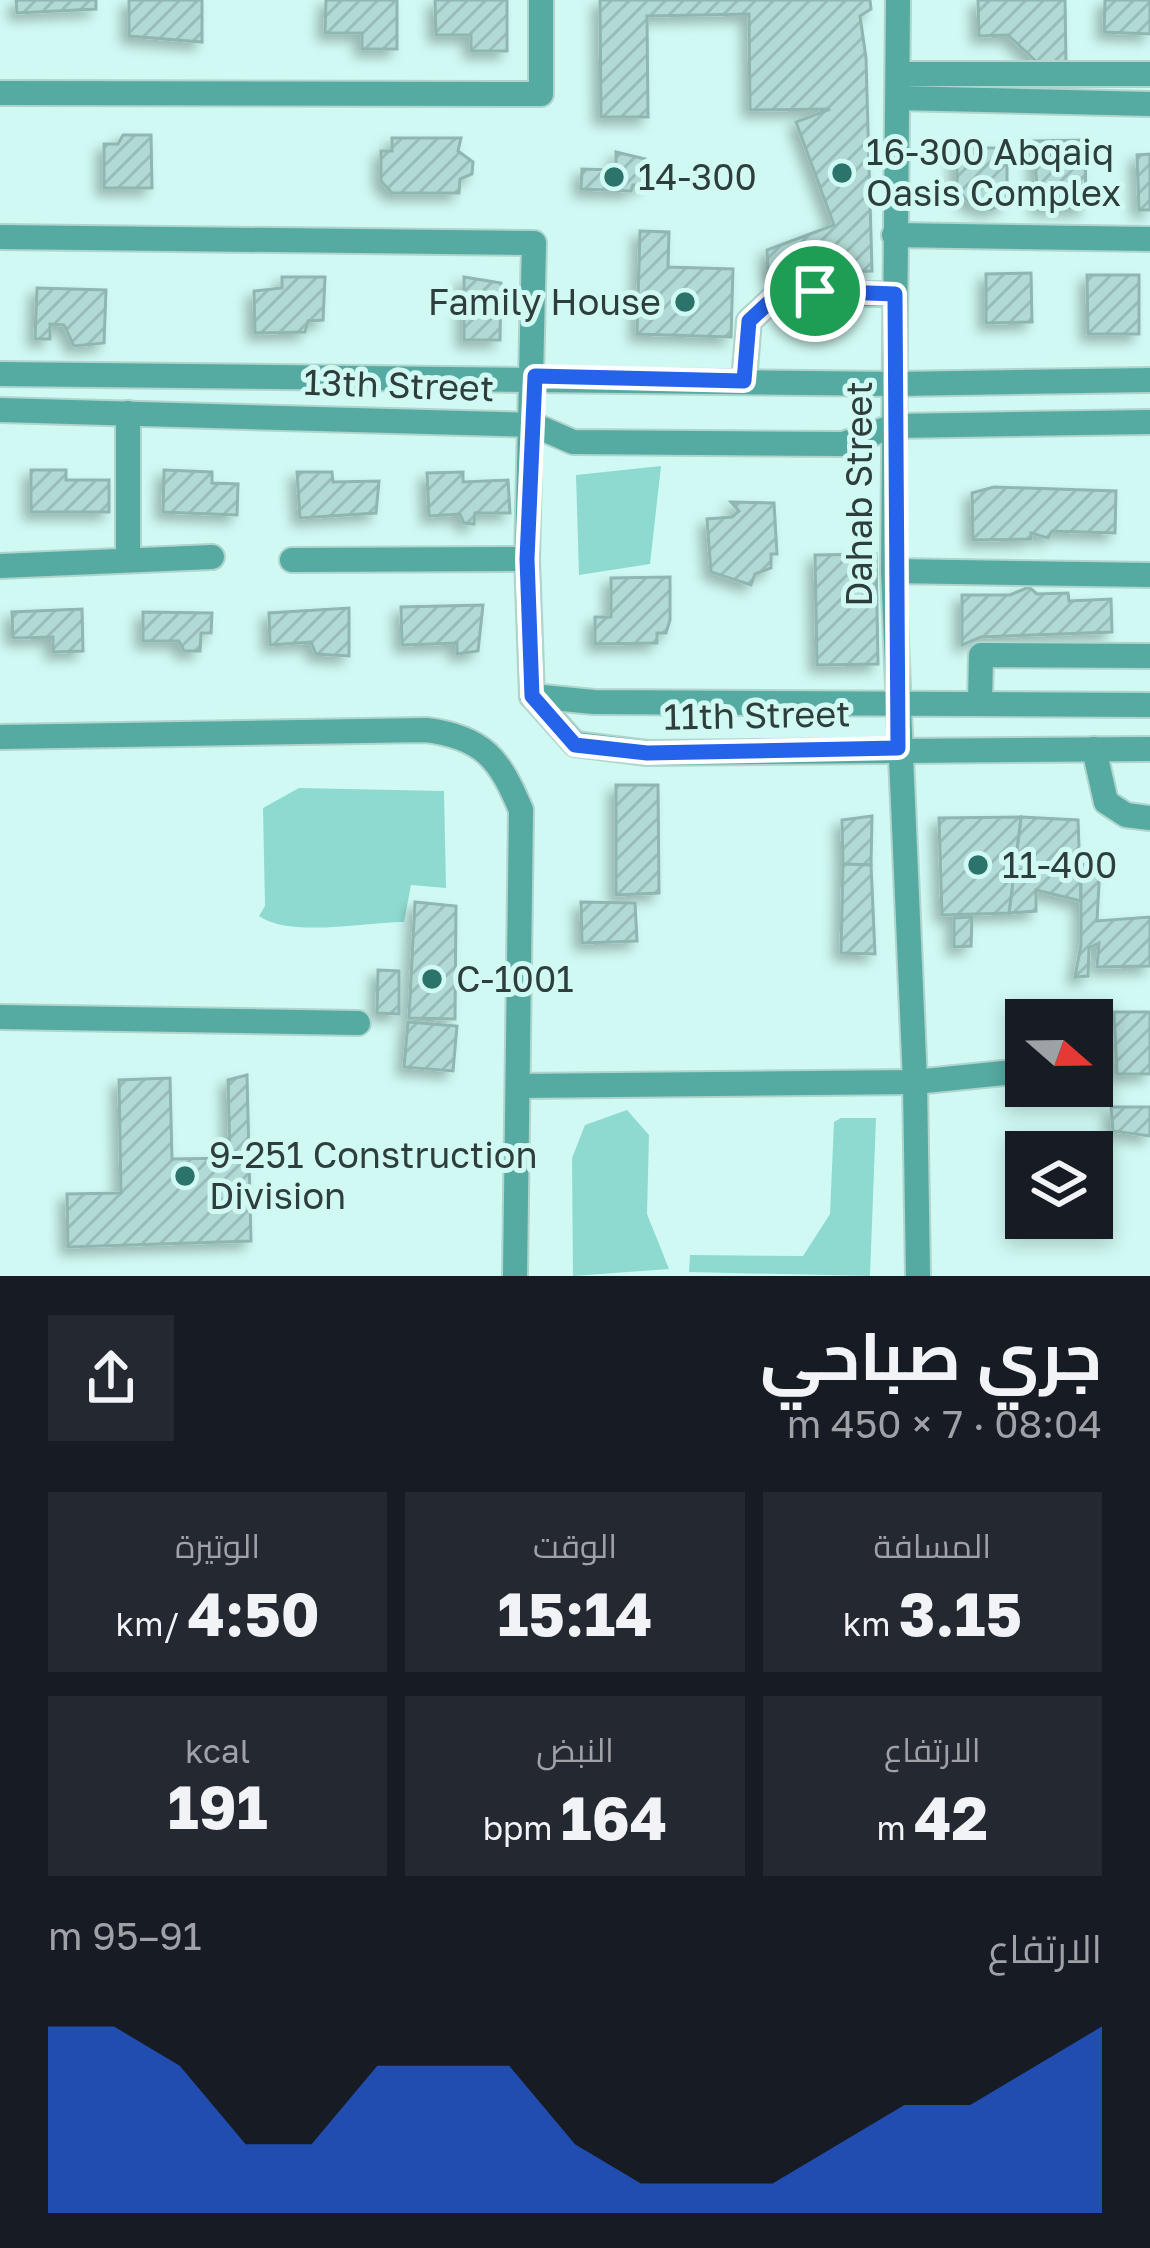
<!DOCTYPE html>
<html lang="ar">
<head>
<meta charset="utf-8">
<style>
  :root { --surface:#171b24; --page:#242831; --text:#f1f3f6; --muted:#9ea1a6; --accent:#2563eb }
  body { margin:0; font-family:"Golos Text",Cairo,sans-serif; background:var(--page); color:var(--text); direction:rtl; height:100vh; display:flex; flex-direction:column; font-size:45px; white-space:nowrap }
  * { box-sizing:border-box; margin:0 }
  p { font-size:39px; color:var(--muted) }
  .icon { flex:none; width:66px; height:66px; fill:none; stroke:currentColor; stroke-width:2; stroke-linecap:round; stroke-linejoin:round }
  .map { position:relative; height:1276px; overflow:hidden; direction:ltr }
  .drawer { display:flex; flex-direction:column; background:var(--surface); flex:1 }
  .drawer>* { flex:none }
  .needle { width:78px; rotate:110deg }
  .fabs { position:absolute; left:1005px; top:999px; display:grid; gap:24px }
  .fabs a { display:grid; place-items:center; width:108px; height:108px; border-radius:0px; background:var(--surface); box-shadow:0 6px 18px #0003; font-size:60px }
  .pin { position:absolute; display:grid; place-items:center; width:102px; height:102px; color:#fff; margin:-51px; border:6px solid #fff; border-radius:50%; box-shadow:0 3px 12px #0007 }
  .round { display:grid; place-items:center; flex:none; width:126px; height:126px; border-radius:0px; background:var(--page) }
  .overview { display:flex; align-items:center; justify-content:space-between; height:204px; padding:0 48px }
  h1 { font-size:66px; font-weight:700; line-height:90px }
  .stats { display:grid; grid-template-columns:repeat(3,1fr); gap:18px; height:204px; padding:12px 48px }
  .stats div { display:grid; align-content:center; border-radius:0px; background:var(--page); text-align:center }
  .stats b { font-size:60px; font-weight:700 }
  .stats small { font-size:33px; font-weight:400 }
  .stats p { font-size:33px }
  .chart { height:336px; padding:24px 48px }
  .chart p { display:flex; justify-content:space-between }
  .chart svg { width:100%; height:216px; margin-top:12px; fill:var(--accent); opacity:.7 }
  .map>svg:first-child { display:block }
  .grass { fill:#8edad0 }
  .building { fill:url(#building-hatch); stroke:#8fb6b1; stroke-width:3; filter:url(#shadow) }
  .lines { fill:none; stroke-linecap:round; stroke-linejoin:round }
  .minor-casing { stroke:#b0d4ce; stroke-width:28 }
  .minor { stroke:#55aba1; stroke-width:24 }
  .route-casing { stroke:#fff; stroke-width:24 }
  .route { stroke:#2563eb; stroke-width:15 }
  .poi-dot { fill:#2b736b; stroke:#d0f9f3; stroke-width:4.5 }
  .labels { text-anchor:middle; stroke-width:10; stroke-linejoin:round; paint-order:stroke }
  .poi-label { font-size:36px; fill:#2e3e3c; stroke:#d0f9f3; text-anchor:start }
  .street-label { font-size:36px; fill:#2e3e3c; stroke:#d0f9f3 }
</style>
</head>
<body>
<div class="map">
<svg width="1150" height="1276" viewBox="0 0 1150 1276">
  <defs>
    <pattern id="building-hatch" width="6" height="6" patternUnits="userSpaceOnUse" patternTransform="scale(3)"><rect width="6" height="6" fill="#b2dad5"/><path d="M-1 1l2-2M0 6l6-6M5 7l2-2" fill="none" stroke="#99bcb8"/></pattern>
    <filter id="shadow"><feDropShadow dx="-7" dy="7" stdDeviation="6" flood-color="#0004"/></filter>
  </defs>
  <rect width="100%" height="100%" fill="#d0f9f3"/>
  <!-- grass -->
  <g class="grass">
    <polygon points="661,466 650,564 579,575 576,475"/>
    <path d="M299 788 444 791 446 888 411 885 404 922C367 922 289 938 259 916L265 906 263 808Z"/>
    <polygon points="627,1110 649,1135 647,1214 669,1269 573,1276 572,1158 585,1125"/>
    <polygon points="841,1118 876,1118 870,1276 689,1272 690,1255 803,1256 830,1214 834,1122"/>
  </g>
  <!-- building -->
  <g class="building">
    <polygon points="16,0 96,0 96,9 17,13"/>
    <polygon points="129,0 202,0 202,42 129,36"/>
    <polygon points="326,0 397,0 397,49 362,49 362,33 325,33"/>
    <polygon points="435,0 507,0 507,51 471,51 471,35 436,35"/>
    <polygon points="600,0 870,0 871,9 860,16 866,58 872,271 768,274 767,250 834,225 796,122 830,109 750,110 749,14 647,16 648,117 601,117"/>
    <polygon points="978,0 1065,0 1066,63 1038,63 1008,35 979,36"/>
    <polygon points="1105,0 1150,0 1150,34 1104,32"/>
    <polygon points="123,135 151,135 152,188 104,188 104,144 118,144"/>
    <polygon points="392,138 461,138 458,151 473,162 472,174 460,179 459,193 392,193 381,181 381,151 392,151"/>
    <polygon points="1085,140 1086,208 1038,208 1034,141"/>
    <polygon points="957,148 1007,148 1007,202 990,210 971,205 957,189"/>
    <polygon points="616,152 645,159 645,185 633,185 631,191 581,189 582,169 616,170"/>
    <polygon points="1150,154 1150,210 1139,210 1137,155"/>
    <polygon points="640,231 669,232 668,267 733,269 731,337 637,334"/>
    <polygon points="1031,273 1032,322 986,323 986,274"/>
    <polygon points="1087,275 1139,275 1139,334 1088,334"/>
    <polygon points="282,277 325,277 323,320 308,321 305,332 255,333 254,291 282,288"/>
    <polygon points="464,277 501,283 500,340 464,340"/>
    <polygon points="37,288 106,290 104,343 74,346 64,325 50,324 50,339 35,339"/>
    <polygon points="31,470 66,470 66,480 109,480 109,512 31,512"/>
    <polygon points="164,470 212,472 212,483 238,484 237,515 163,512"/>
    <polygon points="297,472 332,472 333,482 379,481 376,513 300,518"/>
    <polygon points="463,472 463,482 508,480 510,513 475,513 474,524 464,523 460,514 429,516 427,473"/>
    <polygon points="994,487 1116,491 1115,533 1052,531 1048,538 1031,533 1031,539 973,540 972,493"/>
    <polygon points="731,502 774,503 777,554 771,554 771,568 755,574 751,585 711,572 707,519 732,517 739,511"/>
    <polygon points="876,554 878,664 817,665 815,555"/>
    <polygon points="670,577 670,620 666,633 657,633 657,643 595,644 595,617 611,617 611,578"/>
    <polygon points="1029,587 1037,594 1068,593 1069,601 1111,599 1112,632 981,637 962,645 962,595 1010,595"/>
    <polygon points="483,605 478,651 457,654 457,643 402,645 401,607"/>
    <polygon points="349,608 349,656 316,654 311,642 270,645 269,613"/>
    <polygon points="82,609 83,651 53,652 53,637 13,638 12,612"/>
    <polygon points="143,612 212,613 211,633 201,633 200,651 184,651 179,641 143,641"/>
    <polygon points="616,785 658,785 659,893 616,895"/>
    <polygon points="872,816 871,865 843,864 842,820"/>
    <polygon points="1021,817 1078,820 1081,901 1036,890 1036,911 1009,913"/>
    <polygon points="1021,817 1009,913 942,915 939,818"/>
    <polygon points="843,864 871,865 875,954 841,953"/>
    <polygon points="1081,864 1100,865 1097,921 1150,917 1150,966 1097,967 1099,943 1089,948 1088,976 1075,977 1081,945"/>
    <polygon points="415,902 456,906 455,1019 409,1018"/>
    <polygon points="581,902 635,903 637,941 582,943"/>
    <polygon points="972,917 971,946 954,947 954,918"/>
    <polygon points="378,970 399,971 399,1014 377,1013"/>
    <polygon points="1114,1012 1150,1012 1150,1074 1117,1074"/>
    <polygon points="408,1022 457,1026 453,1071 404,1067"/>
    <polygon points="247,1075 251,1241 68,1247 67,1194 121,1193 119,1080 170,1078 172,1159 230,1158 228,1080"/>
    <polygon points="1111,1107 1150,1107 1150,1136 1113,1131"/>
  </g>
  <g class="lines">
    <defs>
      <g id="minor">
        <polyline points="898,0 893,571 915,1082 918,1276"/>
        <polyline points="898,74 1150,74"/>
        <polyline points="0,93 541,94 541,0"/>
        <polyline points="898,98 1150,104"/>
        <polyline points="894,235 1150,239"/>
        <polyline points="0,237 534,243 527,559 532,696"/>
        <polyline points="0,374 896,384 1150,380"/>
        <polyline points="744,381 749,321 778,294 895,294"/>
        <polyline points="0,410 534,425 573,442 843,444 894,426 1150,422"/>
        <polyline points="128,413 128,560"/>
        <polyline points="292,560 527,559"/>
        <polyline points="0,566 212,557"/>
        <polyline points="893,571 1150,575"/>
        <polyline points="532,696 575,744 647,753 1150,749"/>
        <polyline points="532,696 594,702 1150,705"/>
        <polyline points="980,703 981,655 1150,656"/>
        <path d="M0 737 426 730C484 737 500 760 521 810L515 1276"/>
        <polyline points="1094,749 1106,802 1126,815 1150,818"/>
        <polyline points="0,1017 358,1023"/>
        <polyline points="518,1086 915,1082 1004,1073"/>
      </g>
    </defs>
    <!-- minor casing -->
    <use href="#minor" class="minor-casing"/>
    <!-- minor -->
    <use href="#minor" class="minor"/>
  </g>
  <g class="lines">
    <defs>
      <polygon id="route" points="815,291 895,294 898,748 647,753 575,745 532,696 527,559 535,376 744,381 749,321 778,294"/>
    </defs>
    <!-- route casing -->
    <use href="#route" class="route-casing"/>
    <!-- route -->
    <use href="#route" class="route"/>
  </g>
  <!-- markers -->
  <g class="poi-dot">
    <circle cx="842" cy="173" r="12"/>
    <circle cx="614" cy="177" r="12"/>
    <circle cx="685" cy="302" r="12"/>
    <circle cx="978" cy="865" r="12"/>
    <circle cx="432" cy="979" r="12"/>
    <circle cx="185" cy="1176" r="12"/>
  </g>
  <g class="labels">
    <!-- poi labels -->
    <g class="poi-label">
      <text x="866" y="165">16-300 Abqaiq<tspan x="866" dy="41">Oasis Complex</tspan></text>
      <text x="638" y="190">14-300</text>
      <text x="661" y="315" text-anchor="end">Family House</text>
      <text x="1002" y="878">11-400</text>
      <text x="456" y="992">C-1001</text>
      <text x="209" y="1168">9-251 Construction<tspan x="209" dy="41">Division</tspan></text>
    </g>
    <!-- street labels -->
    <g class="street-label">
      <text transform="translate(399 385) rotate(2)" y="13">13th Street</text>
      <text transform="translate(859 494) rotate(-90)" y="13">Dahab Street</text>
      <text transform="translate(757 715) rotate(-1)" y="13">11th Street</text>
    </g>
  </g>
</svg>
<div class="fabs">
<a><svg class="needle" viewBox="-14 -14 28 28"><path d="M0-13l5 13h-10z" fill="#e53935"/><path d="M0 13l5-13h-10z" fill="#9ea1a6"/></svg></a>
<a><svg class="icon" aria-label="layers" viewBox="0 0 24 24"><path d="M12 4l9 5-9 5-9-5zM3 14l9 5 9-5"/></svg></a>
</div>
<div class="pin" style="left:815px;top:291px;background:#1e9e55"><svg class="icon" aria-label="arrive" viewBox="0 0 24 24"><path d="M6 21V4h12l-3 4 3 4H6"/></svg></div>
</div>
<section class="drawer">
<div class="overview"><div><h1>جري صباحي</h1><p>08:04 · 7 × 450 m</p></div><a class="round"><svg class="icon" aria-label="share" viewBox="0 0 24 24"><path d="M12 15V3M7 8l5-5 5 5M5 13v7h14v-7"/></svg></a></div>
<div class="stats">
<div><p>المسافة</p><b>3.15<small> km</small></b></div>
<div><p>الوقت</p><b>15:14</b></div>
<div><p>الوتيرة</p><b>4:50<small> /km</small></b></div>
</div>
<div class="stats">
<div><p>الارتفاع</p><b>42<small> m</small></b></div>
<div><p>النبض</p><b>164<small> bpm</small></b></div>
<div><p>kcal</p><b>191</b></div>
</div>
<div class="chart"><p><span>الارتفاع</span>91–95 m</p>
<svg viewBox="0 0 160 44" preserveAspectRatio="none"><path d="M0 44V6L10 6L20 14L30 30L40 30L50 14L60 14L70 14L80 30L90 38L100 38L110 38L120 30L130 22L140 22L150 14L160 6V44z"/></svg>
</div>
</section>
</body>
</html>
